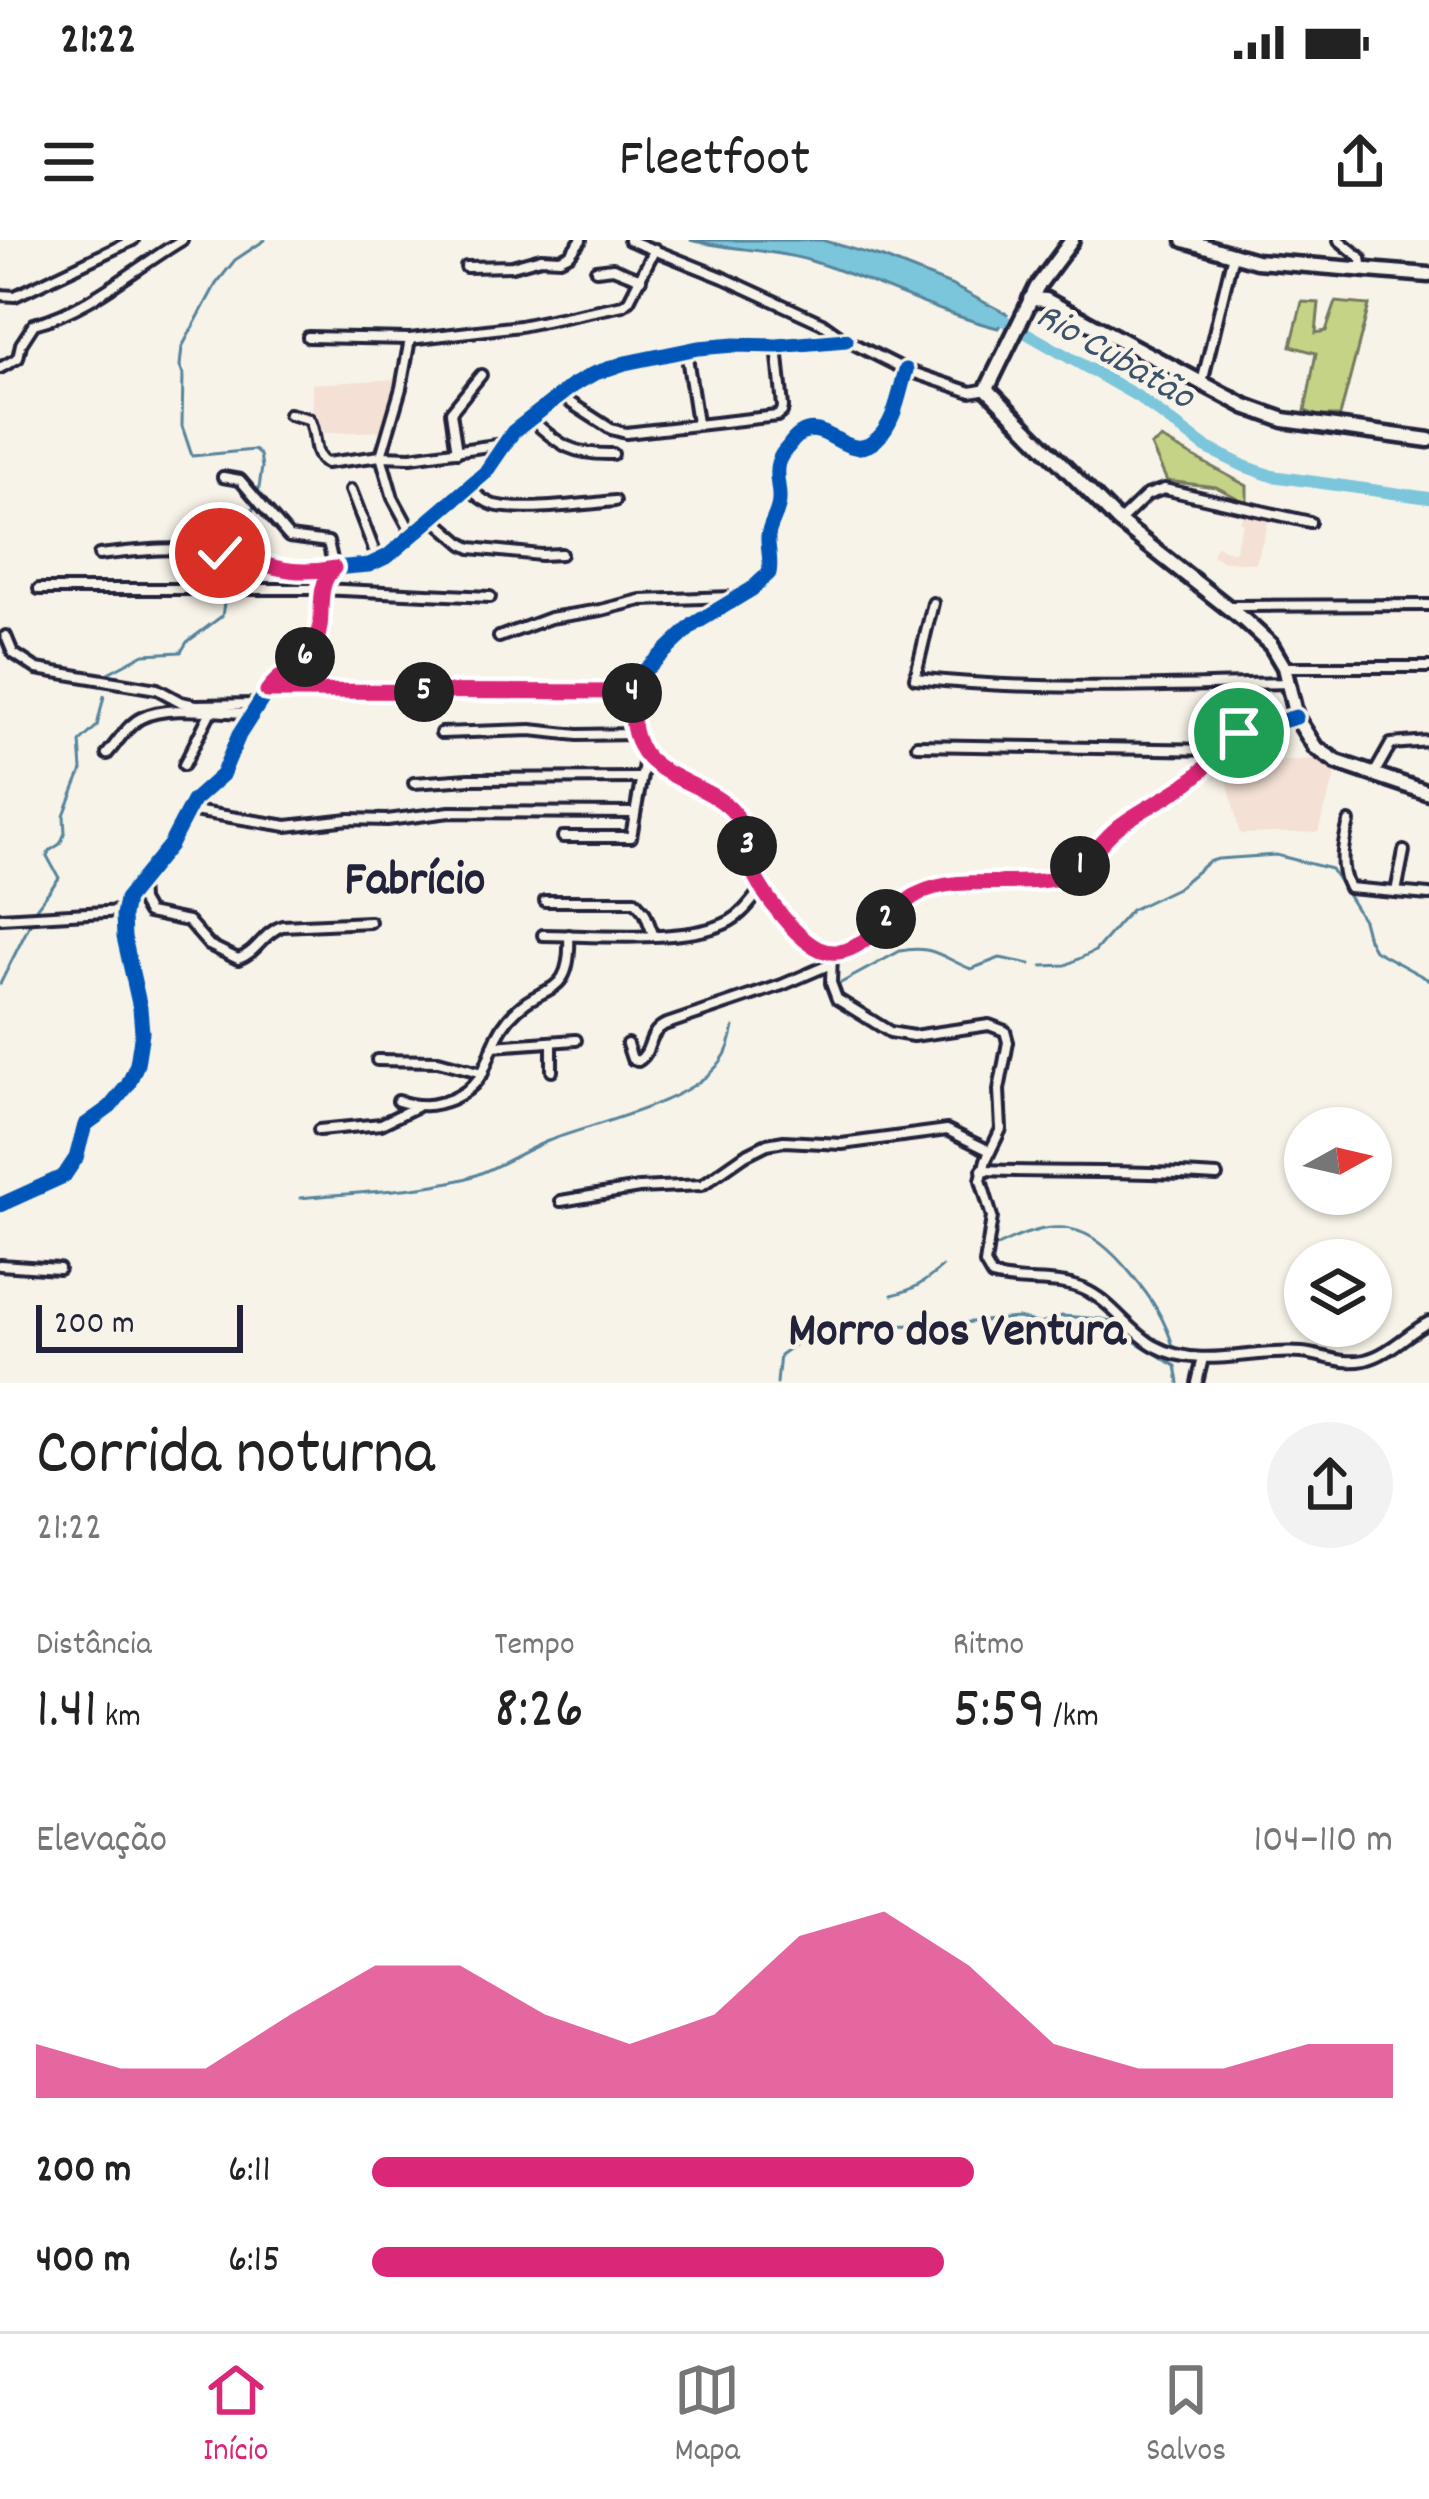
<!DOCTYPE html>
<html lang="pt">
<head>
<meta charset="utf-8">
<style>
  :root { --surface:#fff; --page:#f2f2f2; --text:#222; --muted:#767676; --line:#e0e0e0; --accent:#db2777 }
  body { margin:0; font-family:Dekko,sans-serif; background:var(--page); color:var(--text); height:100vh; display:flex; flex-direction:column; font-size:45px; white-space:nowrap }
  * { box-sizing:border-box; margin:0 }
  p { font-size:39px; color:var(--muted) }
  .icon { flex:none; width:66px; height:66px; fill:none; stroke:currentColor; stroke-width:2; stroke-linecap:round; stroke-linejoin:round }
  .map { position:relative; height:1143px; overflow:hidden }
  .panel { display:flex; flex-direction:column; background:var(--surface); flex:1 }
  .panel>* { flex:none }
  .needle { width:78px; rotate:82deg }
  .controls { position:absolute; left:1284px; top:867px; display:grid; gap:24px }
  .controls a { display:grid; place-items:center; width:108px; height:108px; border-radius:50%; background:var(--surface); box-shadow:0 3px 9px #0004; font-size:60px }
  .scale { position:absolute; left:36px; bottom:30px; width:207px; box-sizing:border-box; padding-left:12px; border:6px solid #22223b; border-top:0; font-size:33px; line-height:42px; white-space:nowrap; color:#22223b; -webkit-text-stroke:9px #f7f3e8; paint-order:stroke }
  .pin { position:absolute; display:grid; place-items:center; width:102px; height:102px; color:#fff; margin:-51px; border:6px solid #fff; border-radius:50%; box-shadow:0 3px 12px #0007 }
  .km { position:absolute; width:60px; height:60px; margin:-30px; border-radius:50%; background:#222; color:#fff; font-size:33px; line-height:60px; text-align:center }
  .round { display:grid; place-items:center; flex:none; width:126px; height:126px; border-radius:63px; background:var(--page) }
  .overview { display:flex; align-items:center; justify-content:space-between; height:204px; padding:0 36px }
  h1 { font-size:66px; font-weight:600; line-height:90px }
  .stats { display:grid; grid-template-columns:repeat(3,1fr); gap:18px; height:204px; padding:12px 36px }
  .stats div { display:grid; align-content:center }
  .stats b { font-size:60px; font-weight:600 }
  .stats small { font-size:33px; font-weight:400 }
  .stats p { font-size:33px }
  .chart { height:336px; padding:24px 36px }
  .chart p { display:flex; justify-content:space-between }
  .chart svg { width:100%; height:216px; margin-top:12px; fill:var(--accent); opacity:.7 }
  ul { padding:0 36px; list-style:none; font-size:39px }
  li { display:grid; grid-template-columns:192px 144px 1fr; align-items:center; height:90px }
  li i { height:30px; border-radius:15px; background:var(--accent) }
  .status { display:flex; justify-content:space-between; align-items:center; height:84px; padding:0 60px; background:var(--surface); direction:ltr }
  .status svg { height:33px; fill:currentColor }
  header { display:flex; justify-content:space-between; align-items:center; height:156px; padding:0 36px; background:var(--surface); font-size:54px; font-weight:600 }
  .menu { display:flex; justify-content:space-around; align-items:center; height:168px; border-top:3px solid var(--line); background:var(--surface); font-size:33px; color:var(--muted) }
  .menu a { display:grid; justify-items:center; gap:6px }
  .menu .active { color:var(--accent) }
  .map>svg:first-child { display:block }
  .built { fill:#f4e0d4 }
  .green { fill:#c5d386; stroke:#747a60; stroke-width:3 }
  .water { fill:#7bc6db; stroke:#57849b; stroke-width:3 }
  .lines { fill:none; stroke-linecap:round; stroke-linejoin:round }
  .stream { stroke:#57849b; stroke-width:3 }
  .river { stroke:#7bc6db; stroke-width:12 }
  .minor-casing { stroke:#22223b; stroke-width:16 }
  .secondary-casing { stroke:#22223b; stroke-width:21 }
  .minor { stroke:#f7f3e8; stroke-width:8 }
  .secondary { stroke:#f7f3e8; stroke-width:12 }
  .cycleway-casing { stroke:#f7f3e8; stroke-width:22 }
  .cycleway { stroke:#0057b8; stroke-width:15 }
  .route-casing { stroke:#fff; stroke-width:24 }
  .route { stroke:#db2777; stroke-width:15 }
  .labels { text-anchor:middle; stroke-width:9; stroke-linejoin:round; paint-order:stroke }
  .water-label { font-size:39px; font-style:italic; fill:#3d536b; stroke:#f7f3e8 }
  .district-label { font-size:48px; font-weight:bold; fill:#22223b; stroke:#f7f3e8 }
</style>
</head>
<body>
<div class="status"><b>21:22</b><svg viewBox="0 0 49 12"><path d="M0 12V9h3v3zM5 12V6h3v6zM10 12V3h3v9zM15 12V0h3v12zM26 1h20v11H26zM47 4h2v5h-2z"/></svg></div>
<header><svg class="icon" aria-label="menu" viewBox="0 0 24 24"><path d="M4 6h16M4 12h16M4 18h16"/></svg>Fleetfoot<svg class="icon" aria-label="share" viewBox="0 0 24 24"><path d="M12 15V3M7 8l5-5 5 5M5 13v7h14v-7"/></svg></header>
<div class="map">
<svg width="1429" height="1143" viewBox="0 0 1429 1143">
  <rect width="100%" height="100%" fill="#f7f3e8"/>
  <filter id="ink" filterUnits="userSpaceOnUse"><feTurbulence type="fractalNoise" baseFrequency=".00833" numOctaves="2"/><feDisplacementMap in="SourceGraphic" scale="24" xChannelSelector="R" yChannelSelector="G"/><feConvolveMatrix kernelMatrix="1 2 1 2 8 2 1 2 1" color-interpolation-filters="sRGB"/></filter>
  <g filter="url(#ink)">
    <!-- built -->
    <g class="built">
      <polygon points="398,139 385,191 324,193 313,173 312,144"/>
      <polygon points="1246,272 1269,280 1256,323 1224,321 1212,315 1216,306 1234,312 1243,283 1240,281"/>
      <polygon points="1324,518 1337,529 1318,592 1240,594 1225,531 1275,522"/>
    </g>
    <!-- green -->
    <g class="green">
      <polygon points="1302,62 1319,63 1316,93 1326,91 1336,62 1369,65 1340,176 1318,176 1305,171 1316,113 1291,106"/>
      <polygon points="1161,199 1247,246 1247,263 1216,247 1167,241 1151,206"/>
    </g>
    <!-- water -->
    <path class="water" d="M690 0H822L883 18 951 45 1007 74 998 88C933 72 874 40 811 21 771 9 730 10 690 0Z"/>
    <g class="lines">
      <!-- stream -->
      <g class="stream">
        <polyline points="258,255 262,227 260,215 254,210 192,216 182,186 183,134 180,126 182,107 216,44 235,20 265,0"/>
        <polyline points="239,315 254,265"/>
        <polyline points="104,435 144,414 181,412 187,402 222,376 224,363"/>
        <polyline points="34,671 59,638 47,616 49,611 60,604 65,593 64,575 82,530 80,502 97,486 104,456"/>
        <polyline points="1042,726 1066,725 1095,711 1131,670 1177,648 1208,622 1218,619 1276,615 1331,629 1363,680 1368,699 1374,710 1429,740"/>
        <polyline points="0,744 30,684"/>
        <path d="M839 744 900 711C932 704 943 718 971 729L1000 718 1030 724"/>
        <path d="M300 958C354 952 411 952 464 939 494 931 520 912 548 901 595 883 692 863 721 821 729 811 731 799 734 787"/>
        <path d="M993 1008C1057 976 1087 980 1132 1035 1152 1059 1165 1079 1174 1109"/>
        <path d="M892 1055C914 1050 925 1042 942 1027"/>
        <polyline points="777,1143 780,1115 818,1088 826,1086 937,1085 1018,1078 1041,1084 1062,1076 1101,1079 1110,1081 1134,1101 1176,1126 1179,1143"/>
      </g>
      <!-- river -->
      <polyline class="river" points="989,72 1137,156 1205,207 1244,226 1272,236 1429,258"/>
      <defs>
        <g id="minor">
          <polyline points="629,0 724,38 822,83 846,100 906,130 971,152 987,149"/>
          <polyline points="1339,0 1361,18 1363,30"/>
          <polyline points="466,27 512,26 541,18 560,19 570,14 581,0"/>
          <polyline points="596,30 613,28 641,39"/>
          <polyline points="0,55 15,56 133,0"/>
          <polyline points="308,97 410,99 520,86 623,65 629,60 655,9"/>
          <polyline points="410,99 401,148 381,216 393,258 413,295"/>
          <polyline points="686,110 697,183"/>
          <path d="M0 128 18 118 21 104 34 84C90 69 132 30 182 0"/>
          <path d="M906 130C899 153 895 183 877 199 844 230 820 160 788 207 784 211 780 217 778 223 774 235 780 247 779 260 779 273 770 283 768 296 767 309 772 320 769 333L752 349 694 384 640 435 631 452 634 494 640 508 650 521 719 559 736 575 744 591 753 631 781 674 791 687 825 711H841L860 704 901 665 928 649 1049 640 1070 634 1123 583 1195 537 1239 493 1296 477"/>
          <polyline points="1202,143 1233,14"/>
          <polyline points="560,156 611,189 626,193 777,176 782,172 783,167 777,106"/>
          <path d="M289 174 309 179C318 192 311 215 326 223L381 216 411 217 503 204"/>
          <path d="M531 179C560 206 573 215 613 214"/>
          <polyline points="457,212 451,172 481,135"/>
          <path d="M469 248C477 255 484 262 494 265 522 272 585 264 615 261"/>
          <polyline points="351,250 379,323"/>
          <polyline points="434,279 463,304 471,308 541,315 561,314"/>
          <polyline points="1120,281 1147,255 1164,249 1310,282"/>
          <path d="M99 315C141 310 180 306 222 313 238 315 252 323 267 327 288 333 313 332 334 328L328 302 289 297 240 240 223 237"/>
          <polyline points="39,349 321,349 490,357"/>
          <path d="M933 363 915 438C1038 452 1164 446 1287 443"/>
          <polyline points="1227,366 1429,365"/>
          <polyline points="6,396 13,413 37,429 157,449 181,462 196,465 255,464"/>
          <polyline points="499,397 550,378 601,370 641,360 733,357"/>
          <polyline points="1284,427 1429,427"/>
          <polyline points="267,451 631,452"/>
          <polyline points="441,493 531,490 578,495 634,494"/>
          <polyline points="917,505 1219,510"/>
          <path d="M107 514C117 503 127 485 141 478 168 464 219 473 251 473"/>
          <polyline points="184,525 210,473"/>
          <polyline points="1374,534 1391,504 1429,501"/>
          <polyline points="414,543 469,539 641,538"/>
          <polyline points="187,570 287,586 349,579 387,580 450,572 635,573"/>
          <path d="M1349 582C1343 604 1338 627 1349 648L1429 655"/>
          <polyline points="563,597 631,597 645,518"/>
          <path d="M140 642 141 661 148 673 188 681 209 705 238 719C257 713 263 693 282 686L370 682"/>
          <polyline points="1396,652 1404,611"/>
          <polyline points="545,661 635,661 645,673 653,694"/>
          <polyline points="0,678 123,671"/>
          <path d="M543 695C592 695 689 704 730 681 744 673 753 659 763 647"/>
          <path d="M832 712 831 743 837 759 890 792 913 796 989 785 1005 791 1008 802 999 850 1001 889 986 920 981 940 992 977 985 1024 992 1036C1021 1045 1054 1037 1083 1049 1112 1061 1128 1091 1155 1106 1200 1131 1256 1108 1302 1113 1324 1115 1342 1125 1365 1120 1390 1114 1407 1093 1429 1082"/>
          <path d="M627 804 632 819 638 821C653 812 646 795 664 785L782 745 831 724"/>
          <polyline points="493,806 576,800"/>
          <polyline points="377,820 438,821 483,833"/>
          <polyline points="552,831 552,802"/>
          <path d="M398 861C418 867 432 867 452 859 495 840 483 809 509 778 542 739 572 763 569 695"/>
          <polyline points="319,890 381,884 416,867"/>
          <path d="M982 930C1061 933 1139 930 1217 936"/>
          <polyline points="561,961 639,948 702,945 745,915 767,904 784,901 842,904 947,890 990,911"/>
          <polyline points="0,965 64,936 76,918 85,885 110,867 128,845 137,824 142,792 140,768 124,697 123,676 126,659 170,605 193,561 222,535 239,495 271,445 283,432 312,411 321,387 322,343 334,328 369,325 388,316 485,233 513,192 572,146 593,134 625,123 698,108 734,105 777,106 846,100"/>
          <polyline points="0,1025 59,1029"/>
          <polyline points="1197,1143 1203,1118"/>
        </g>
        <g id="secondary">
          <polyline points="1072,0 1037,47 987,149 1119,282 1245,381 1271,405 1284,427 1296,477 1315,507 1337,522 1429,553"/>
          <polyline points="1184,0 1256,21 1429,35"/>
          <polyline points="1030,59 1046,60 1245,166 1284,180 1429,200"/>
        </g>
      </defs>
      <!-- minor casing -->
      <use href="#minor" class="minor-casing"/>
      <!-- secondary casing -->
      <use href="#secondary" class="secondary-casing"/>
      <!-- minor -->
      <use href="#minor" class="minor"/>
      <!-- secondary -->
      <use href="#secondary" class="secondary"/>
      <defs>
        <g id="cycleway">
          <path d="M906 130C899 153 895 183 877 199 844 230 820 160 788 207 784 211 780 217 778 223 774 235 780 247 779 260 779 273 770 283 768 296 767 309 772 320 769 333L752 349 694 384 640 435 631 452 634 494 640 508 650 521 719 559 736 575 744 591 753 631 781 674 791 687 825 711H841L860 704 901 665 928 649 1049 640 1070 634 1123 583 1195 537 1239 493 1296 477"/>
          <polyline points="0,965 64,936 76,918 85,885 110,867 128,845 137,824 142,792 140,768 124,697 123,676 126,659 170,605 193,561 222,535 239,495 271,445 283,432 312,411 321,387 322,343 334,328 369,325 388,316 485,233 513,192 572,146 593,134 625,123 698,108 734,105 777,106 846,100"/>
        </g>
      </defs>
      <!-- cycleway casing -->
      <use href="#cycleway" class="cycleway-casing"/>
      <!-- cycleway -->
      <use href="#cycleway" class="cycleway"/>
    </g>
  </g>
  <g class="lines" filter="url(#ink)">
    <defs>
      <path id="route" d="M220 313C264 321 284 338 334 328 313 349 327 377 316 402 307 422 280 431 267 451L632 452C632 467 631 483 636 497 648 540 709 541 735 574 747 590 744 607 750 625 759 650 795 698 819 709 860 726 887 670 918 654 956 634 1012 648 1054 639 1082 634 1096 605 1117 588 1138 571 1164 560 1186 544 1206 530 1221 509 1239 493"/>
    </defs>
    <!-- route casing -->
    <use href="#route" class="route-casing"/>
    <!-- route -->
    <use href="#route" class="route"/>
  </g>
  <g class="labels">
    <!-- water labels -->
    <g class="water-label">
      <text transform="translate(1117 113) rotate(30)" y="14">Rio Cubatão</text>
    </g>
    <!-- district labels -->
    <g class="district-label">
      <text x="415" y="653">Fabrício</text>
      <text x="957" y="1104">Morro dos Ventura</text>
    </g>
  </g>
</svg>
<div class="controls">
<a><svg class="needle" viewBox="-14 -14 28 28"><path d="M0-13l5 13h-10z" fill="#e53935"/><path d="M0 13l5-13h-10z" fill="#767676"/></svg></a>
<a><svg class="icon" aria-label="layers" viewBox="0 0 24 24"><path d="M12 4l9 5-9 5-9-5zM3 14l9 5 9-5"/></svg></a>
</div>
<div class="scale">200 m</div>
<div class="pin" style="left:1239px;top:493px;background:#1e9e55"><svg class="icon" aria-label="arrive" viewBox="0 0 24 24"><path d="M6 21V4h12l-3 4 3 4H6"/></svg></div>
<div class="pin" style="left:220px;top:313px;background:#d93025"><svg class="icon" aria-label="check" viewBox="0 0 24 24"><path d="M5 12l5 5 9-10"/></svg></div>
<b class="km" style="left:1080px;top:626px">1</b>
<b class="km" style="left:886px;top:679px">2</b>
<b class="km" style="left:747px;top:606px">3</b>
<b class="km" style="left:632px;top:453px">4</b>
<b class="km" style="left:424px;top:452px">5</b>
<b class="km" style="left:305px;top:417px">6</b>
</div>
<section class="panel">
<div class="overview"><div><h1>Corrida noturna</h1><p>21:22</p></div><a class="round"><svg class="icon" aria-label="share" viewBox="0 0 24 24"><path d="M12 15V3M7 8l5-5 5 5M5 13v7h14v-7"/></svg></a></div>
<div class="stats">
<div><p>Distância</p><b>1.41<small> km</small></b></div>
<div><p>Tempo</p><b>8:26</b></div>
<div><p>Ritmo</p><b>5:59<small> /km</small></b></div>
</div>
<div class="chart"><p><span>Elevação</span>104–110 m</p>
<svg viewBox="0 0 160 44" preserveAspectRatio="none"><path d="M0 44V33L10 38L20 38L30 27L40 17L50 17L60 27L70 33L80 27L90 11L100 6L110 17L120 33L130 38L140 38L150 33L160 33V44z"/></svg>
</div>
<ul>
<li><b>200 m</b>6:11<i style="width:59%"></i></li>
<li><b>400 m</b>6:15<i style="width:56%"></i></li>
</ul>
</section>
<nav class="menu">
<a class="active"><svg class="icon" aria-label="home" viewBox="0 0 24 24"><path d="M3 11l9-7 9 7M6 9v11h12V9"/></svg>Início</a>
<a><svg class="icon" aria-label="map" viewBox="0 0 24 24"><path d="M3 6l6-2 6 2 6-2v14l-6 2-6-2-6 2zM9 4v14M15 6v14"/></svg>Mapa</a>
<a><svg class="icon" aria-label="saved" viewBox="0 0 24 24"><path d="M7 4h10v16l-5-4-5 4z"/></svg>Salvos</a>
</nav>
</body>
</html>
